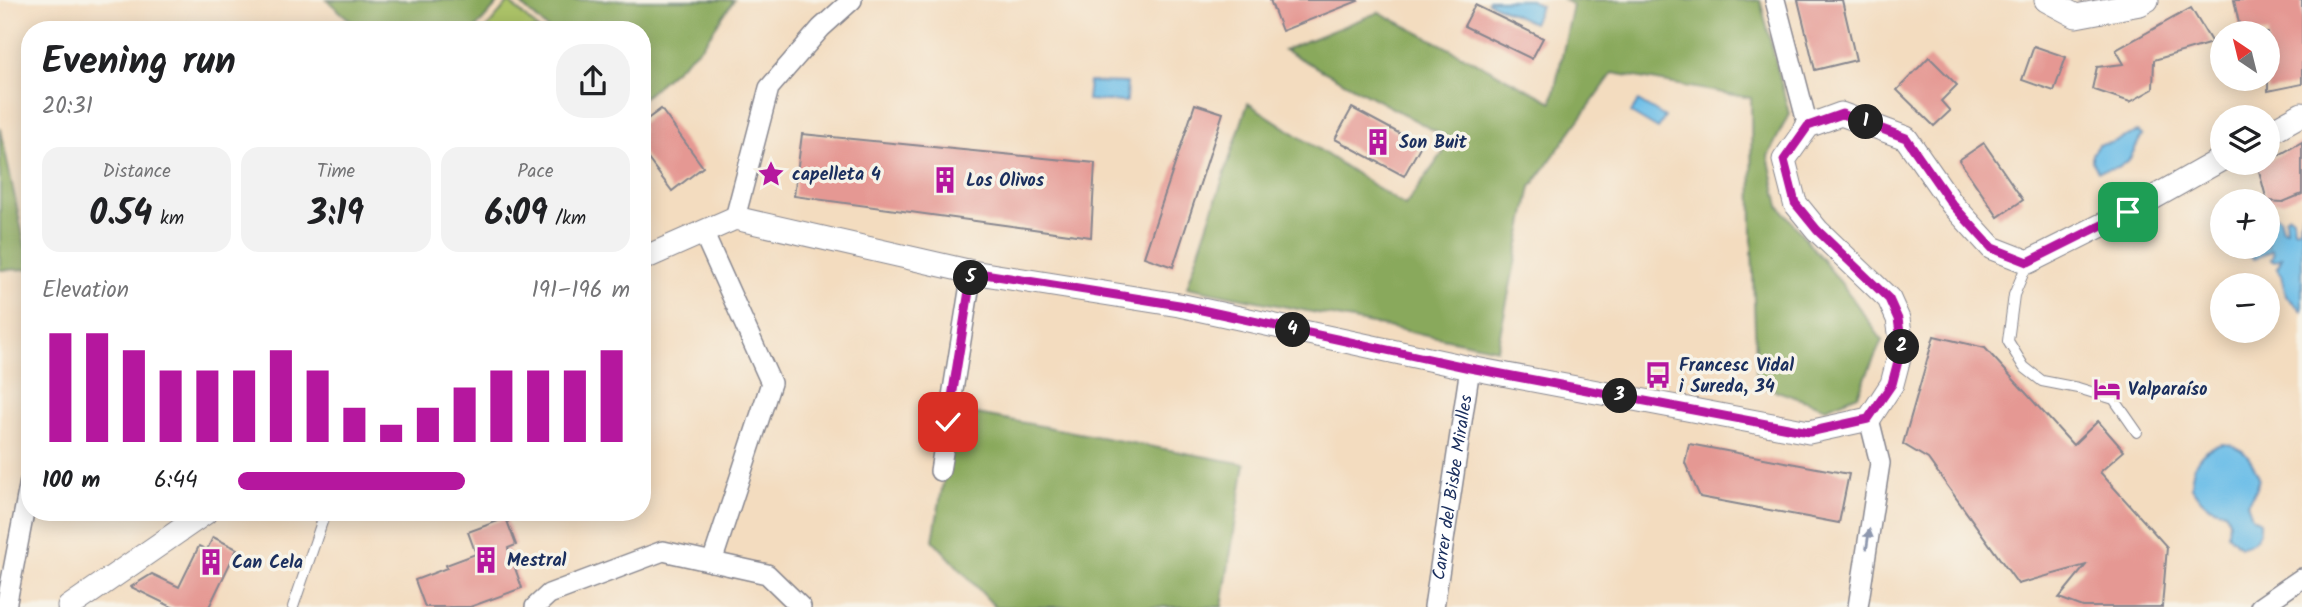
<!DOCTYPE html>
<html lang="en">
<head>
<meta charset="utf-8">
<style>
  :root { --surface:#fff; --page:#f2f2f2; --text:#202124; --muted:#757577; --accent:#b5179e }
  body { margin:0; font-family:Kalam,sans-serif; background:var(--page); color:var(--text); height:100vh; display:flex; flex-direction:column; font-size:26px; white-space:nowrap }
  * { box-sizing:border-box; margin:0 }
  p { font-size:23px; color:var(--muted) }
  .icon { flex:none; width:38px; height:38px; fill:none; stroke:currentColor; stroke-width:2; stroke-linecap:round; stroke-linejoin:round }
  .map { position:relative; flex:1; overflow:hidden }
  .side { position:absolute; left:21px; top:21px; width:630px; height:500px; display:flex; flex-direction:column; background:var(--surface); border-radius:28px; box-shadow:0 4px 18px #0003 }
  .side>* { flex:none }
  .needle { width:46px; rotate:325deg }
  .fabs { position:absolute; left:2210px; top:21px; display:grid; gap:14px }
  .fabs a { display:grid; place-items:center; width:70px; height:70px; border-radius:50%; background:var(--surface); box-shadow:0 4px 18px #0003; font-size:35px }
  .pin { position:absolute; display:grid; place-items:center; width:60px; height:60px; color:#fff; margin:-30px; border-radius:14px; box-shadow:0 4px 10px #0006 }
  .km { position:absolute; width:35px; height:35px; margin:-18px; border-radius:50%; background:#222; color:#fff; font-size:19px; line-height:35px; text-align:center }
  .round { display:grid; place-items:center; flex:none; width:74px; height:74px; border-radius:28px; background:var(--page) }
  .summary { display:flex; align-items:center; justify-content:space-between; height:119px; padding:0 21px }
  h1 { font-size:38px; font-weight:700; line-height:52px }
  .stats { display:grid; grid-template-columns:repeat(3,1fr); gap:10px; height:119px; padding:7px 21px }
  .stats div { display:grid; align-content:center; border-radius:18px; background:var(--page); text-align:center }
  .stats b { font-size:35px; font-weight:700 }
  .stats small { font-size:19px; font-weight:400 }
  .stats p { font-size:19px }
  .chart { height:196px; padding:14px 21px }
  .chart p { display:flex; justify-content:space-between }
  .chart svg { width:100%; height:126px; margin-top:7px; stroke:var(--accent); stroke-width:6 }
  ul { padding:0 21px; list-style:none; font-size:23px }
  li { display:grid; grid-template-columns:112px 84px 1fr; align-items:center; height:52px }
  li i { height:18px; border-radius:9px; background:var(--accent) }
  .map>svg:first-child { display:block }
  .green { fill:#acc368; stroke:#647963; stroke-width:2 }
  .forest { fill:#89a95c; stroke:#526c5d; stroke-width:2 }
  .water { fill:#6cbee8; stroke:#4476a3; stroke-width:2 }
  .building { fill:#e59893 }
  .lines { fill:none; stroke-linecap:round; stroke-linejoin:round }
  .service-casing { stroke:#87868e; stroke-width:12 }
  .minor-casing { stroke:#87868e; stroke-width:22 }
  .tertiary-casing { stroke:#87868e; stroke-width:25 }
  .service { stroke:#fff; stroke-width:10 }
  .minor { stroke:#fff; stroke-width:19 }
  .tertiary { stroke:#fff; stroke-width:23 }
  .oneway { fill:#8d97ae }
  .route-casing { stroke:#fff; stroke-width:14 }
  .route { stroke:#b5179e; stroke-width:9 }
  .labels { text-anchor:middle; stroke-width:7; stroke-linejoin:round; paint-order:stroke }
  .poi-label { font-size:18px; font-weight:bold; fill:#1b2f5e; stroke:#f7f3e8; text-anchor:start }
  .street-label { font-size:18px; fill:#1b2f5e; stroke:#f7f3e8 }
</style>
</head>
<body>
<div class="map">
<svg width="2302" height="607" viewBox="0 0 2302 607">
  <rect width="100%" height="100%" fill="#f7f3e8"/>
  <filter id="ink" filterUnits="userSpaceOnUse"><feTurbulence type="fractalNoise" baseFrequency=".0143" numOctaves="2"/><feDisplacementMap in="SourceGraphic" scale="14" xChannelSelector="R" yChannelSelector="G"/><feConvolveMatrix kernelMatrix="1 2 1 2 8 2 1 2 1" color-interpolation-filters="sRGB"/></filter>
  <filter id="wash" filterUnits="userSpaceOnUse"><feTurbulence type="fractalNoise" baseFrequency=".00686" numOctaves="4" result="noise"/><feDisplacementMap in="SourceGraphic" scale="28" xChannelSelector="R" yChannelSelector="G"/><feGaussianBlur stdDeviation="1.57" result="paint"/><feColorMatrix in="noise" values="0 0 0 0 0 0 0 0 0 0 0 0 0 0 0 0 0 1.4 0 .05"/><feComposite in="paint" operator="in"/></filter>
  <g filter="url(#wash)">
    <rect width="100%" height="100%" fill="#f3dcbf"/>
    <!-- green -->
    <polygon class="green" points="509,2 539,30 485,30"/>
    <!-- forest -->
    <g class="forest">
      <polygon points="327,0 501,0 474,30 361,30"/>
      <polygon points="516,0 734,0 703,45 642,99 642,30 549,30"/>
      <polygon points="1564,0 1760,0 1789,114 1768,156 1779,206 1842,284 1882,340 1858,395 1826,408 1757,384 1752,247 1751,98 1613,73 1531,187 1497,349 1187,287 1248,103 1405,206 1452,140 1284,50 1379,12 1552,102 1573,5"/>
      <polygon points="0,127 30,269 0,270"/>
      <polygon points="956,410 1245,464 1222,607 995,607 933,540"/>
    </g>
    <!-- water -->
    <g class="water">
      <polygon points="1489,0 1530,0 1541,6 1533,23 1488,2"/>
      <polygon points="1089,82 1127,83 1126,102 1087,100"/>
      <polygon points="1638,101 1665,117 1658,129 1631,113"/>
      <polygon points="2137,132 2142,135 2128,162 2118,167 2098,171 2092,161 2092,154 2098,145 2111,143"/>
      <polygon points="2302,212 2302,311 2286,296 2281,275 2277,269 2282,258 2275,261 2271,259 2273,254 2272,250 2255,259 2246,255 2242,247 2268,247 2268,214 2271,213 2279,218 2282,229 2286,230 2285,218 2289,215 2293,218 2294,230 2299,229"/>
      <path d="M2222 444C2243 444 2251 459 2259 477L2257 488 2247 503 2252 517 2260 522C2261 537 2254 544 2240 546L2228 534 2229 520 2225 511C2208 508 2201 501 2191 487 2192 464 2199 449 2222 444Z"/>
    </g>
    <g id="blocks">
      <!-- building -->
      <g class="building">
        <polygon points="1270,0 1357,0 1358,1 1282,31"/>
        <polygon points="1798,0 1842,0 1856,60 1815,70"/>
        <polygon points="2234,0 2302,0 2302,84 2268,91 2268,33 2241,33"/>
        <polygon points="1475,5 1543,38 1532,59 1464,26"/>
        <polygon points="2191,8 2212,43 2154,60 2153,89 2130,102 2092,89 2097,67 2124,64 2116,50"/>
        <polygon points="2034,46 2066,57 2054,91 2022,80"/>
        <polygon points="1929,57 1957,85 1941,101 1950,111 1934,126 1897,90"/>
        <polygon points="1195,104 1223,113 1173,267 1144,257"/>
        <polygon points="1352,108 1421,145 1404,176 1335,139"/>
        <polygon points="661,109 703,167 672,191 642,151 642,123"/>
        <polygon points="802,134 1095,163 1091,237 794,196"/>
        <polygon points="2302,142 2302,194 2283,202 2267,201 2258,167"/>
        <polygon points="1984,143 2023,200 1998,217 1959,160"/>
        <polygon points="1934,336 1985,348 2073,445 2098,421 2124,451 2100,472 2167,547 2162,607 2083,607 2059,598 2086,565 2018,584 1928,459 1903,444"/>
        <polygon points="1689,444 1849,474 1839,523 1700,497 1685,463"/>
        <polygon points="506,518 516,545 508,548 522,588 470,607 425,607 415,580 447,568 446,565 476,554 468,532"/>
        <polygon points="213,537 237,549 209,607 172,607 131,587 152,574 179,587 199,546 207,550"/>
      </g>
    </g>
  </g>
  <g filter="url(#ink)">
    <use href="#blocks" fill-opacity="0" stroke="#87868e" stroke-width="2"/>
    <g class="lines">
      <defs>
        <g id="service">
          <polyline points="2028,262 2014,295 2008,341 2024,367 2042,381 2078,388 2114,399 2137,432"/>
          <polyline points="293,607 325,513"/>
        </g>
        <g id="minor">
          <polyline points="1775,0 1808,126"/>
          <polyline points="735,218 769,88 821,28 852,0"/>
          <polyline points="703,232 771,383 712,562"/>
          <polyline points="940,471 972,272"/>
          <polyline points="6,607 30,481"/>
          <polyline points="535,607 549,594 663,551 767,574 801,607"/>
          <path id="s1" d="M1434 607 1470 368"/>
          <polyline points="1858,607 1880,463 1869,419"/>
          <polyline points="2260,607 2302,578"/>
        </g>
        <g id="tertiary">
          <polyline points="2046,0 2076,16 2140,4 2147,0"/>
          <polyline points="2268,133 2302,114"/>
          <polyline points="642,259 735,218 972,272 1179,305 1470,368 1809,432 1869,419 1892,384 1902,346 1898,319 1889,299 1817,230 1795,203 1784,160 1808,126 1841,114 1906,138 1952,204 1992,248 2028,262 2128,212 2222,159"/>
          <polyline points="69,607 205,513"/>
        </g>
      </defs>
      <!-- service casing -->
      <use href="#service" class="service-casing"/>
      <!-- minor casing -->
      <use href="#minor" class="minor-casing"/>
      <!-- tertiary casing -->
      <use href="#tertiary" class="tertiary-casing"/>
      <!-- service -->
      <use href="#service" class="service"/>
      <!-- minor -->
      <use href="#minor" class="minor"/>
      <!-- tertiary -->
      <use href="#tertiary" class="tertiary"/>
    </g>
    <!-- one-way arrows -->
    <defs><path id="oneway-solid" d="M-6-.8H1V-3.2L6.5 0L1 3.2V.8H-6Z" transform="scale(1.75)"/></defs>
    <use class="oneway" href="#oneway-solid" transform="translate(1868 539) rotate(-82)"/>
  </g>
  <g class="lines" filter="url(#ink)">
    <defs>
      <polyline id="route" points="948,422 972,272 1179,305 1470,368 1809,432 1868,419 1892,384 1902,346 1898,319 1889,299 1817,230 1795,203 1784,160 1808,126 1842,114 1906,138 1952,204 1992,248 2028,262 2128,212"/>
    </defs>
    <!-- route casing -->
    <use href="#route" class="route-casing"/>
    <!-- route -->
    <use href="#route" class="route"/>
  </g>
  <!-- icons -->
  <defs>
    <symbol id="building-bare" viewBox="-9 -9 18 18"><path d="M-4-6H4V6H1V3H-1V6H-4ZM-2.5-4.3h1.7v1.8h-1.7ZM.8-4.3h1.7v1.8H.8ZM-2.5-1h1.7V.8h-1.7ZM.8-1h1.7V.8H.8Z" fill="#b5179e" stroke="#f7f3e8" stroke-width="2.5" paint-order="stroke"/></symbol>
    <symbol id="sight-bare" viewBox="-9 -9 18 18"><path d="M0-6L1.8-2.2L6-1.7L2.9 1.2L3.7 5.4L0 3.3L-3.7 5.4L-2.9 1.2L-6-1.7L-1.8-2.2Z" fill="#b5179e" stroke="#f7f3e8" stroke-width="2.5" paint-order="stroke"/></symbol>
    <symbol id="bus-bare" viewBox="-9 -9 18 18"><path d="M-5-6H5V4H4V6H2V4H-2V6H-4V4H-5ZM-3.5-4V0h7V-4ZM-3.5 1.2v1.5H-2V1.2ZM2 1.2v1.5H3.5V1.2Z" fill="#b5179e" stroke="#f7f3e8" stroke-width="2.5" paint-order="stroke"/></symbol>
    <symbol id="hotel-bare" viewBox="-9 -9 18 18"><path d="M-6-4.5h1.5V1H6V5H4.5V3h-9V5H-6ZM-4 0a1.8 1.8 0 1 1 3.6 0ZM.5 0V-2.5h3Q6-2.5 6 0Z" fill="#b5179e" stroke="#f7f3e8" stroke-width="2.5" paint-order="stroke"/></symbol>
  </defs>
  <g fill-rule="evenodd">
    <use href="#building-bare" x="1359" y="123" width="38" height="38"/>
    <use href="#sight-bare" x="752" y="155" width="38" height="38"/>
    <use href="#building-bare" x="926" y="161" width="38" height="38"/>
    <use href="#bus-bare" x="1639" y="356" width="38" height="38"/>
    <use href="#hotel-bare" x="2088" y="370" width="38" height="38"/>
    <use href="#building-bare" x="467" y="541" width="38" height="38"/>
    <use href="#building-bare" x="192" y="543" width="38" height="38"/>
  </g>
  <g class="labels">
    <!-- poi labels -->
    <g class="poi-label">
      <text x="1399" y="148">Son Buit</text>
      <text x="792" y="180">capelleta 4</text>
      <text x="966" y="186">Los Olivos</text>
      <text x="1679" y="371">Francesc Vidal<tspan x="1679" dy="21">i Sureda, 34</tspan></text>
      <text x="2128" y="395">Valparaíso</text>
      <text x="507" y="566">Mestral</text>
      <text x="232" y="568">Can Cela</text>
    </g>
    <!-- street labels -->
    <g class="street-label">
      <text dy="6" stroke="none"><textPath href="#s1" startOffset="121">Carrer del Bisbe Miralles</textPath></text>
    </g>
  </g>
</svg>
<div class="fabs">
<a><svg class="needle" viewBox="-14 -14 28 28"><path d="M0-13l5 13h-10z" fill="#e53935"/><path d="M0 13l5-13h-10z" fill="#757577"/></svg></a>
<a><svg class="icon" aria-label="layers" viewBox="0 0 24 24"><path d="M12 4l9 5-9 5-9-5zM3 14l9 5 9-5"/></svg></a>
<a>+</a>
<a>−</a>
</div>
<div class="pin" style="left:2128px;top:212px;background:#1e9e55"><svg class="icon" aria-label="arrive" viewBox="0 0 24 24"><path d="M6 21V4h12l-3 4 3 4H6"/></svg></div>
<div class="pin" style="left:948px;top:422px;background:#d93025"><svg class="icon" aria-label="check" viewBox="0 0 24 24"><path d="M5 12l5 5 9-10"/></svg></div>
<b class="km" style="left:1866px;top:122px">1</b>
<b class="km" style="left:1902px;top:347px">2</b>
<b class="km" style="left:1620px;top:396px">3</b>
<b class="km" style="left:1293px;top:330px">4</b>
<b class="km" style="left:971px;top:278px">5</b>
<section class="side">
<div class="summary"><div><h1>Evening run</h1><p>20:31</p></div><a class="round"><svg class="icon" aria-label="share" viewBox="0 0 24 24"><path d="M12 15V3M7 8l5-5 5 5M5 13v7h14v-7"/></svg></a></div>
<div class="stats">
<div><p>Distance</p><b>0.54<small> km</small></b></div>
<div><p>Time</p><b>3:19</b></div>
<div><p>Pace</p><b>6:09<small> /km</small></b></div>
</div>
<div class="chart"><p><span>Elevation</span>191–196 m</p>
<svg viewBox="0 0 160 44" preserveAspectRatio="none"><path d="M5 44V6M15 44V6M25 44V12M35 44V19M45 44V19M55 44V19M65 44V12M75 44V19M85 44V32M95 44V38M105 44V32M115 44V25M125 44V19M135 44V19M145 44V19M155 44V12"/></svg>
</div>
<ul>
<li><b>100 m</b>6:44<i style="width:58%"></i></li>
</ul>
</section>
</div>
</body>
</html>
